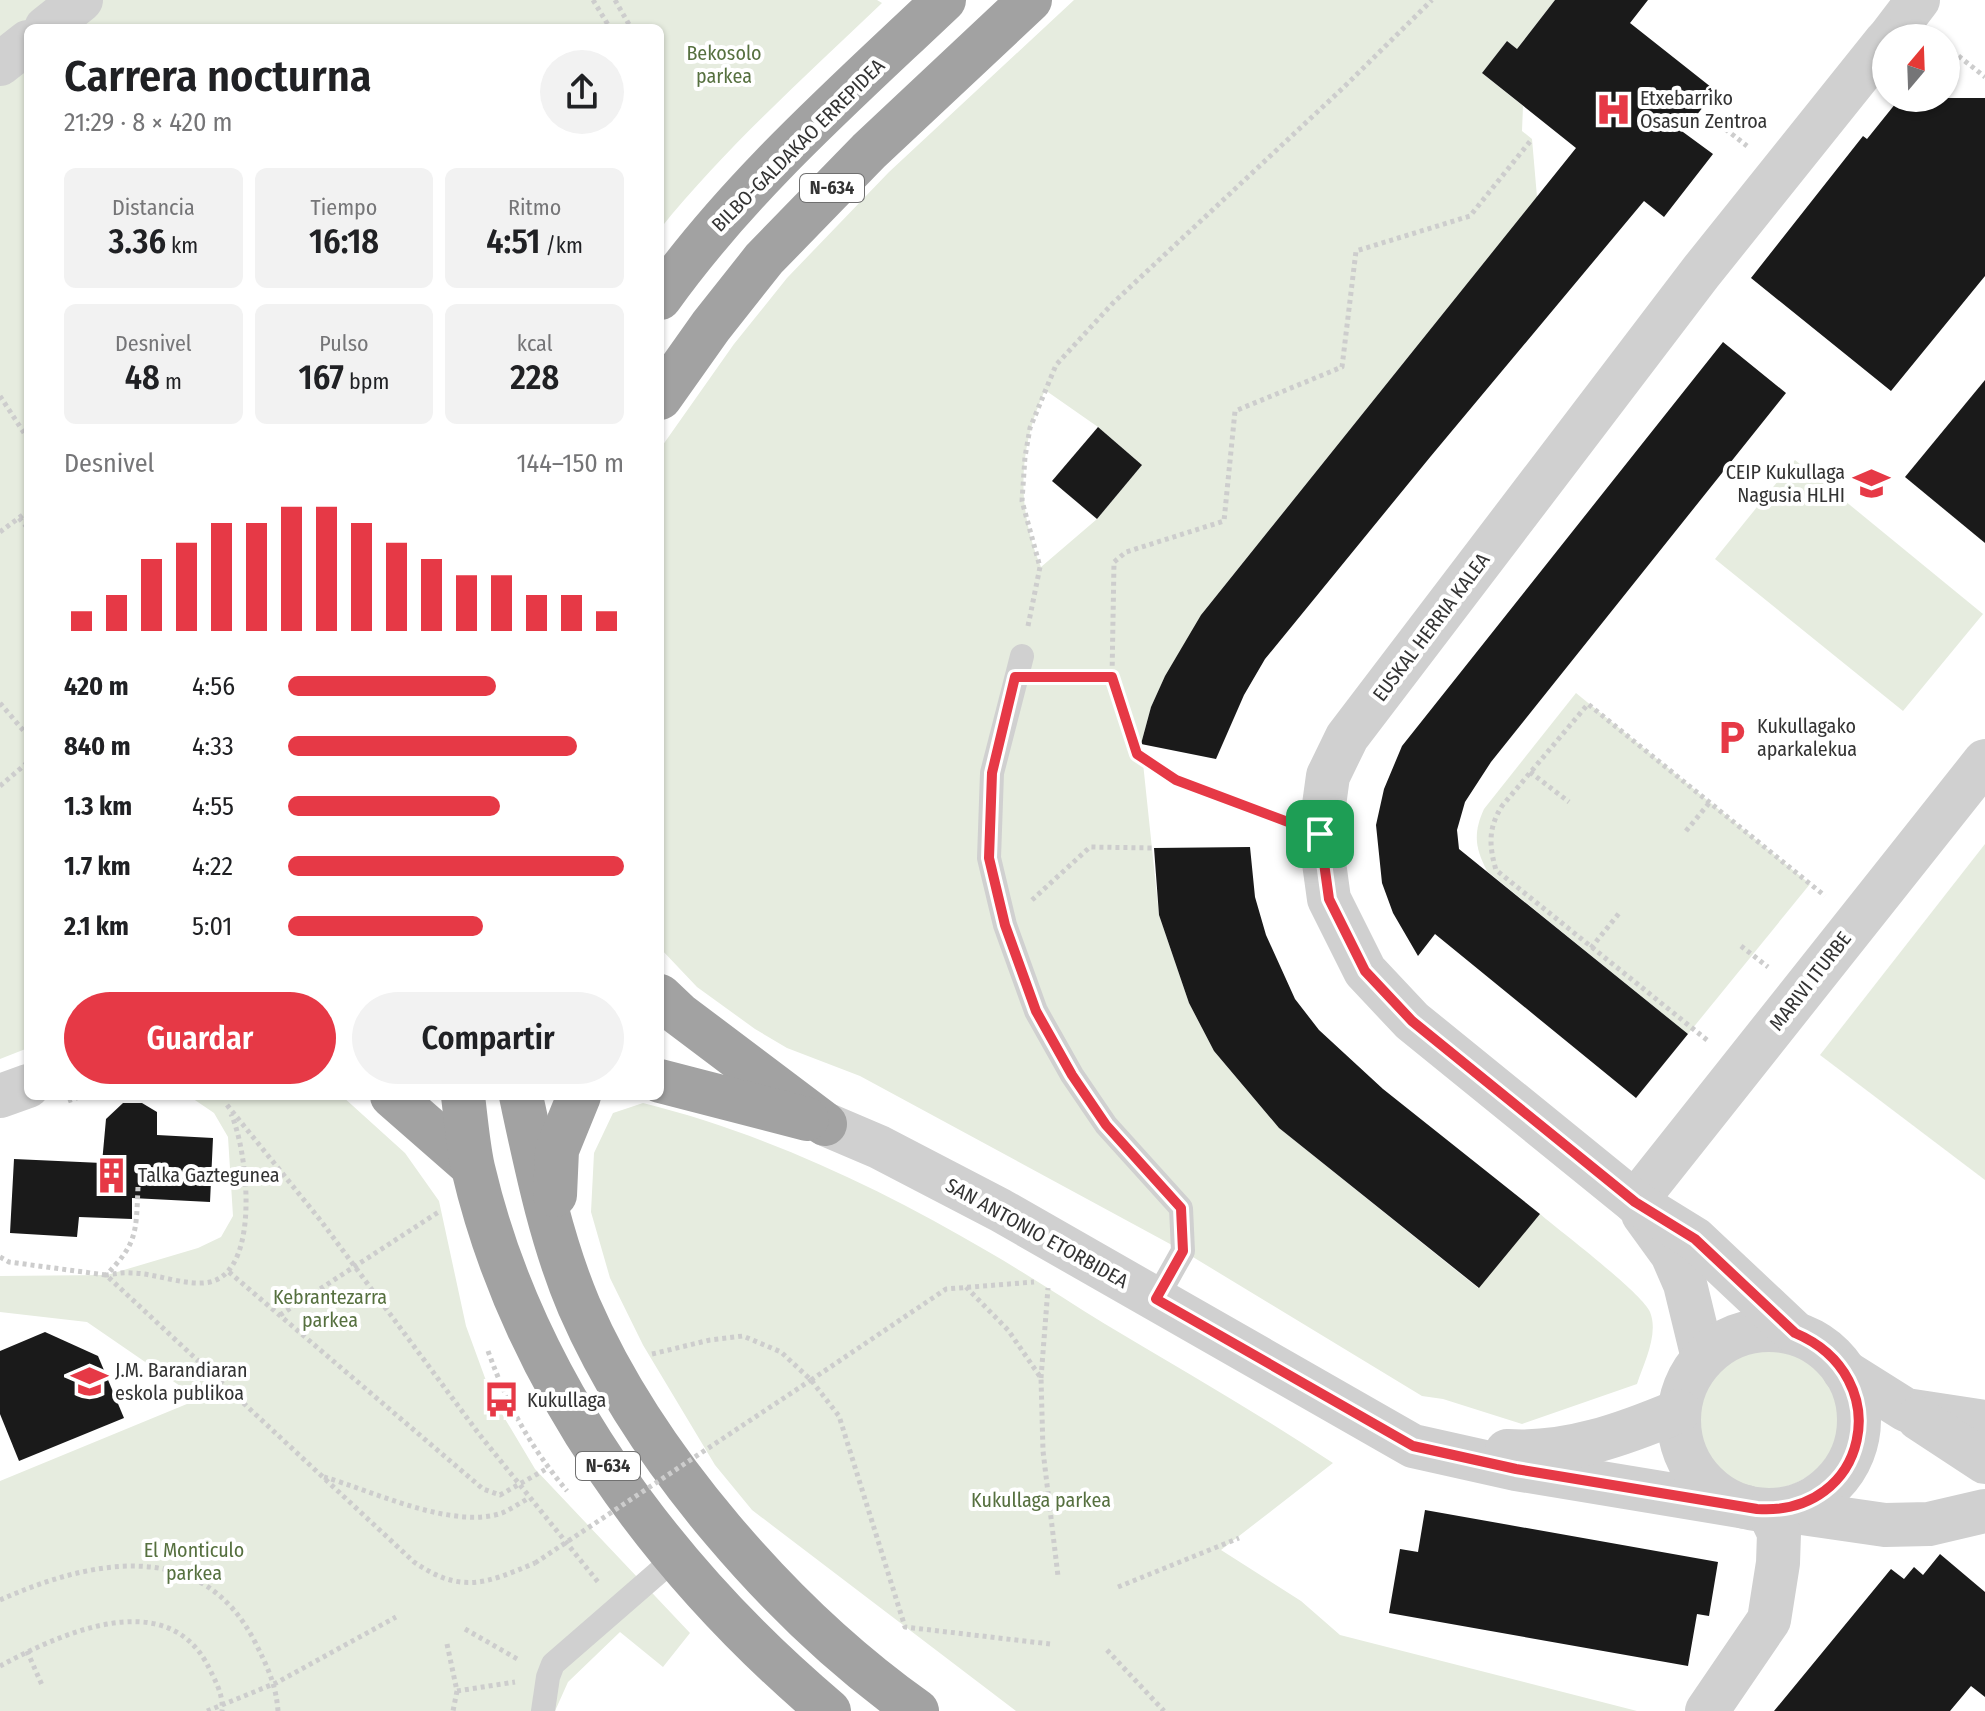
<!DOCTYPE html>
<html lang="es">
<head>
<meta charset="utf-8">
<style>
  :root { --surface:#fff; --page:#f2f2f2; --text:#202124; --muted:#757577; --accent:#e63946 }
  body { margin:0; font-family:"Fira Sans Condensed",sans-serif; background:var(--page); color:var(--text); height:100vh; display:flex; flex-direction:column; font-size:30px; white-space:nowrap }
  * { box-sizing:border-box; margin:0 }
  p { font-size:26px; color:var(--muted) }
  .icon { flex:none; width:44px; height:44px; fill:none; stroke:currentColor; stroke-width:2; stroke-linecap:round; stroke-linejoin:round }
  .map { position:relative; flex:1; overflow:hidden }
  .sheet { position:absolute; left:24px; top:24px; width:640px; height:1076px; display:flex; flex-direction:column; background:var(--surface); border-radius:12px; box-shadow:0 2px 6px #0004 }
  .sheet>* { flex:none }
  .needle { width:52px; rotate:19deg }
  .tools { position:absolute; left:1872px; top:24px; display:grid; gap:16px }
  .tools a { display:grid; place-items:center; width:88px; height:88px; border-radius:50%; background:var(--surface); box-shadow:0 2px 6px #0004; font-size:40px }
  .pin { position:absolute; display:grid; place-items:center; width:68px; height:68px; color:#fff; margin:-34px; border-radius:16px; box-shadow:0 4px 12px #0006 }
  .round { display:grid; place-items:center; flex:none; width:84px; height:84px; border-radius:42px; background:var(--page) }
  .head { display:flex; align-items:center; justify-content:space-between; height:136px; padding:0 40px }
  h1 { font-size:44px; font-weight:600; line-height:60px }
  .metrics { display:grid; grid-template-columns:repeat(3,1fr); gap:12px; height:136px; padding:8px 40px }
  .metrics div { display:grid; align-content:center; border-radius:12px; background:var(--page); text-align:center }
  .metrics b { font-size:34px; font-weight:600 }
  .metrics small { font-size:22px; font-weight:400 }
  .metrics p { font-size:22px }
  .chart { height:224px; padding:16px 40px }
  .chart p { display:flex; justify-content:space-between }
  .chart svg { width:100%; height:144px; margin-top:8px; stroke:var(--accent); stroke-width:6 }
  .button { display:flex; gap:16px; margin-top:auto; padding:16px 40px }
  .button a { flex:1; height:92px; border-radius:48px; background:var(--accent); color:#fff; font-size:32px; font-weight:600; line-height:92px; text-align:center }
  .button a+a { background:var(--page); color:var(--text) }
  ul { padding:0 40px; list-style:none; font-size:26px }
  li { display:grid; grid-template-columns:128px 96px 1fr; align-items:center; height:60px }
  li i { height:20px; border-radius:10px; background:var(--accent) }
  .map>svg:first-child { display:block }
  .green { fill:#e6ecdf; fill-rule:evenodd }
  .building { fill:#1a1a1a }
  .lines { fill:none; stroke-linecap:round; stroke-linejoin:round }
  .path { stroke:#cdcdcd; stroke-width:5; stroke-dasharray:4 4; stroke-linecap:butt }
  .service { stroke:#d0d0d0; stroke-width:24 }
  .minor { stroke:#d0d0d0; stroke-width:44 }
  .trunk { stroke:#a2a2a2; stroke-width:44 }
  .path-bridge { stroke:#cdcdcd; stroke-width:5; stroke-dasharray:4 4; stroke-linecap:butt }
  .route-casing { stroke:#fff; stroke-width:16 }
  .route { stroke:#e63946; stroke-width:10 }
  .labels { text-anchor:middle; stroke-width:8; stroke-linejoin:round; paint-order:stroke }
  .shield { fill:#fff; stroke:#707070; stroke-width:2 }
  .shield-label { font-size:18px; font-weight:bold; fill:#333 }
  .park-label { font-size:20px; fill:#56703f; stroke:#fff }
  .poi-label { font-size:20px; fill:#333; stroke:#fff; text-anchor:start }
  .street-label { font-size:20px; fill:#333; stroke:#fff }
</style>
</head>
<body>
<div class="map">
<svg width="1985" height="1711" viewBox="0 0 1985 1711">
  <rect width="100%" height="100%" fill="#fff"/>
  <!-- green -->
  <g class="green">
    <path d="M0 0H877L882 3C806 76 726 147 660 229V28H28V1048L0 1059Z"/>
    <path d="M1074 0H1555L1517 49 1507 41 1482 73 1523 106 1522 131 1532 139 1537 197 1205 610 1165 676 1151 707 1141 744 1159 915 1189 1003 1214 1051 1279 1128 1478 1288 1540 1214C1560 1231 1642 1293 1650 1312 1659 1334 1644 1363 1637 1384L1522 1424 1443 1399 1422 1396 1183 1251 860 1076 787 1048 755 1029 697 987 660 948V449L734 344 787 278 889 172ZM1045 390 1098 427 1142 465 1097 519 1041 567C1016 507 1018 449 1045 390Z"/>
    <polygon points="1795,460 1983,614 1903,711 1715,559"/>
    <path d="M1576 693 1810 884 1688 1034 1487 871C1475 848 1473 833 1484 809Z"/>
    <polygon points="1985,844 1985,1180 1820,1055"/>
    <polygon points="189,1096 342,1096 405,1153 439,1201 466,1326 492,1397 535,1469 690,1633 663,1667 620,1632 568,1682 555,1711 0,1711 0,1481 199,1399 87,1322 0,1312 0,1276 107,1275 198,1248 221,1237 233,1216 228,1137 214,1113"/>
    <path d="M643 1103C764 1133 880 1188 987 1251 1027 1274 1066 1300 1105 1324 1182 1370 1259 1414 1333 1463L1221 1550 1301 1601 1340 1635 1637 1711H1016L752 1510 715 1465 643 1345 610 1278 591 1212 594 1153 613 1113Z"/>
    <circle cx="1767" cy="1417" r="72"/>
  </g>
  <!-- building -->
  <g class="building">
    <polygon points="1555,0 1648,0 1630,23 1716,91 1683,132 1713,154 1664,217 1644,201 1431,456 1265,659 1244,695 1216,759 1141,744 1151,707 1165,676 1201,615 1576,148 1482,73 1507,41 1517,49"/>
    <polygon points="1900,98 1985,98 1985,276 1891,391 1751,278 1863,136 1867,139"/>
    <polygon points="1723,342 1786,393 1491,762 1465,802 1457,830 1459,849 1688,1034 1636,1098 1435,934 1418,956 1393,913 1382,883 1376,825 1384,789 1402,746"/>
    <polygon points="1985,380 1985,543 1905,477"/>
    <polygon points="1098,427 1142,465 1097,519 1052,481"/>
    <polygon points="1250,847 1255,897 1266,935 1295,999 1319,1030 1383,1089 1540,1214 1479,1288 1279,1128 1214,1051 1189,1003 1159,915 1154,848"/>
    <polygon points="123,1103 142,1103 157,1112 157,1135 213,1138 210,1202 132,1198 132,1219 79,1217 77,1237 10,1233 14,1159 102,1163 106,1119"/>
    <polygon points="45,1332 98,1356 124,1418 19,1461 0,1414 0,1351"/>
    <polygon points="1425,1510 1718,1562 1709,1616 1697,1614 1688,1666 1389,1613 1400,1549 1418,1552"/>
    <polygon points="1940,1554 1985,1592 1985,1697 1971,1686 1950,1711 1774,1711 1891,1569 1904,1579 1914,1567 1923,1575"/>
  </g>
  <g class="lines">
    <!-- path -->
    <g class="path">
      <polyline points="593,0 610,28"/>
      <polyline points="615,0 631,28"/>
      <polyline points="1946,46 1985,77"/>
      <polyline points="1719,124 1747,146"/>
      <polyline points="0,396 28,439"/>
      <polyline points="19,518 27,527"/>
      <polyline points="0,532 28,511"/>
      <polyline points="1028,626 1040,567 1022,501 1025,457 1030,428 1056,365 1113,303 1344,87 1432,0"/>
      <polyline points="1049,677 1112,677"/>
      <polyline points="0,703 28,736"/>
      <polyline points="1530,772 1569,802"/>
      <polyline points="0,786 28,762"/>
      <polyline points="1278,818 1176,780 1137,754 1112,677 1114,562 1126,552 1224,521 1235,411 1342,367 1356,251 1470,216 1532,139"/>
      <polyline points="1686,831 1710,802"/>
      <polyline points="1032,900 1090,847 1154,848"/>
      <polyline points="1741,946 1768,967"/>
      <polyline points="1591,948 1620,912"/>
      <path d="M1707 1040 1496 870C1489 846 1488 828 1502 806L1588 704 1825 896"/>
      <polyline points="68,1101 82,1096"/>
      <polyline points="227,1105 321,1221 479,1434 598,1582"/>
      <path d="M138 1187C136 1231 138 1243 106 1275 115 1274 123 1272 131 1273 156 1273 186 1287 210 1282 262 1270 247 1148 231 1114"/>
      <path d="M0 1257 9 1262 106 1275 414 1562C461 1594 485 1584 535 1563"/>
      <polyline points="229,1272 483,1489 500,1495 548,1468"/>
      <polyline points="966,1287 1008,1330 1041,1378 1043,1451 1058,1576"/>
      <polyline points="280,1315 440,1211"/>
      <path d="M488 1351C508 1406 529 1445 567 1491"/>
      <polyline points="652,1354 710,1340 743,1336 781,1352 811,1380 839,1416 905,1627 1050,1644"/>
      <polyline points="1041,1378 1048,1288"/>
      <polyline points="811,1380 946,1289 1034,1282"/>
      <path d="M324 1477C373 1491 452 1530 502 1513 511 1509 520 1503 529 1498"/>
      <polyline points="1118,1587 1239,1538"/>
      <path d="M0 1600C90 1560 201 1536 255 1642 267 1666 276 1684 278 1711"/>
      <polyline points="465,1629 519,1660"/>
      <polyline points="447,1644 457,1691 453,1711"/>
      <polyline points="1107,1650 1164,1711"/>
      <polyline points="27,1651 42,1685"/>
      <path d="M0 1666C58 1635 164 1585 207 1664 214 1678 224 1695 222 1711"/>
      <polyline points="457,1691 515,1682"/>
      <polyline points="207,1711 276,1683 396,1617"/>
    </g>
    <!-- service -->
    <g class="service">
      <polyline points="1022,656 992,773 989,858 1005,925 1036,1011 1072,1075 1106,1125 1181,1208 1183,1251 1156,1299"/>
      <polyline points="543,1711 548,1677 553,1664 675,1558"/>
    </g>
    <!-- minor -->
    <g class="minor">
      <polyline points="46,28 81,0"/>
      <polyline points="1889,38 1918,0"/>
      <polyline points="0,64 28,42"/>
      <polyline points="0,1096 28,1086"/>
      <polyline points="825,1124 879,1147 1000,1210 1413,1446 1516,1469 1746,1507"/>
      <polyline points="1635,1202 1985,761"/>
      <polyline points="1643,1214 1672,1254 1685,1284 1703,1358"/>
      <circle cx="1769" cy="1420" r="90"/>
      <polyline points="1795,1333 1695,1239 1635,1202 1412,1021 1365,971 1329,899 1320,834 1328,776 1347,737 1701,272 1886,41"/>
      <polyline points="1844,1371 1906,1410 1985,1422"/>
      <polyline points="1918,1418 1985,1462"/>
      <path d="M1507 1451C1567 1455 1624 1434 1679 1411"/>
      <polyline points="1781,1510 1885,1525 1929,1524 1985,1511"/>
      <polyline points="1707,1711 1769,1620 1778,1563 1779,1533 1768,1510"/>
    </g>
    <!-- trunk -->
    <g class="trunk">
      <path d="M660 298C740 186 845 94 944 0"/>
      <polyline points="660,398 711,326 764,259 869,151 1030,0"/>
      <polyline points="660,996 679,1014 825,1124"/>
      <polyline points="660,1081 807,1119"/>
      <polyline points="392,1096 472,1166"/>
      <path d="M463 1096C466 1120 468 1145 473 1168 523 1382 663 1571 829 1711"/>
      <path d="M521 1096C536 1166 551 1240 579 1306 645 1458 783 1616 917 1711"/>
      <polyline points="555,1195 557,1150 579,1096"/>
    </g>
    <!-- path-bridge -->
    <polyline class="path-bridge" points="535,1563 811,1380"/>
  </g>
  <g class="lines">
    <defs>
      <path id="route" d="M1015 677H1112L1137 754 1176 780 1320 834 1329 899 1365 971 1412 1021 1635 1202 1695 1239 1795 1333C1899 1377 1868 1517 1757 1509L1516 1469 1413 1446 1156 1299 1183 1251 1181 1208 1106 1125 1072 1075 1036 1011 1005 925 989 858 992 773Z"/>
    </defs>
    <!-- route casing -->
    <use href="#route" class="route-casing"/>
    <!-- route -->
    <use href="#route" class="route"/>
  </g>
  <!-- icons -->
  <defs>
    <symbol id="hospital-bare" viewBox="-9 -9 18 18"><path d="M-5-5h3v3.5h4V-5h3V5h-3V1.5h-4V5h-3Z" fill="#e63946" stroke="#fff" stroke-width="2.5" paint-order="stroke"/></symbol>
    <symbol id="school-bare" viewBox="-9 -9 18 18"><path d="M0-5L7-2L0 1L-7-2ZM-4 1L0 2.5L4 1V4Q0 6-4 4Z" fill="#e63946" stroke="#fff" stroke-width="2.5" paint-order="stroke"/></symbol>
    <symbol id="parking-bare" viewBox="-9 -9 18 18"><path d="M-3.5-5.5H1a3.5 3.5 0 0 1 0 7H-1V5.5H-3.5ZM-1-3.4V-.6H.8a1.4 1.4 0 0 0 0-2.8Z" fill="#e63946" stroke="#fff" stroke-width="2.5" paint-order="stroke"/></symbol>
    <symbol id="building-bare" viewBox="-9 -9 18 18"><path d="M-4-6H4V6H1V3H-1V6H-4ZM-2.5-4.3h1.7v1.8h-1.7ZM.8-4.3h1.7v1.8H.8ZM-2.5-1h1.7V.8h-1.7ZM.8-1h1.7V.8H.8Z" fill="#e63946" stroke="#fff" stroke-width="2.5" paint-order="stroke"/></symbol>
    <symbol id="bus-bare" viewBox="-9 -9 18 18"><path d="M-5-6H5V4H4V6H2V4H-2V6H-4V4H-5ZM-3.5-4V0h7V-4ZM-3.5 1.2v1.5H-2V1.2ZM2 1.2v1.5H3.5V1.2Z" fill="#e63946" stroke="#fff" stroke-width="2.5" paint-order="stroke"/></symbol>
  </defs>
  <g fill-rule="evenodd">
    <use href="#hospital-bare" x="1588" y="84" width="51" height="51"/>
    <use href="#school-bare" x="1846" y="458" width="51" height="51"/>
    <use href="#parking-bare" x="1706" y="712" width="51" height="51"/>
    <use href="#building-bare" x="86" y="1150" width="51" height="51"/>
    <use href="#school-bare" x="64" y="1356" width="51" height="51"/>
    <use href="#bus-bare" x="476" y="1374" width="51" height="51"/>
  </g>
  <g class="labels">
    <!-- shield labels -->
    <g class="shield">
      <rect x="800" y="174" width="64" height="28" rx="6"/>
      <rect x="576" y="1452" width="64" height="28" rx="6"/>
    </g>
    <g class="shield-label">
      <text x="832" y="194">N-634</text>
      <text x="608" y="1472">N-634</text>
    </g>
    <!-- park labels -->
    <g class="park-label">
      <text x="724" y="60">Bekosolo<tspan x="724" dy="23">parkea</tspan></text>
      <text x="330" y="1304">Kebrantezarra<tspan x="330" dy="23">parkea</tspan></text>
      <text x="1041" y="1507">Kukullaga parkea</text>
      <text x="194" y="1557">El Monticulo<tspan x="194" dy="23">parkea</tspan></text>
    </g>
    <!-- poi labels -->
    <g class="poi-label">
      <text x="1640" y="105">Etxebarriko<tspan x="1640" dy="23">Osasun Zentroa</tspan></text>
      <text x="1845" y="479" text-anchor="end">CEIP Kukullaga<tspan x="1845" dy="23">Nagusia HLHI</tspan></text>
      <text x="1757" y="733">Kukullagako<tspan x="1757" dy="23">aparkalekua</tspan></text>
      <text x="138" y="1182">Talka Gaztegunea</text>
      <text x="115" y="1377">J.M. Barandiaran<tspan x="115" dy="23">eskola publikoa</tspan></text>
      <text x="527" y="1407">Kukullaga</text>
    </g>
    <!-- street labels -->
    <g class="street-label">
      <text transform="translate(798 145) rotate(-45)" y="7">BILBO-GALDAKAO ERREPIDEA</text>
      <text transform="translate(1431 627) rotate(-53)" y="7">EUSKAL HERRIA KALEA</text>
      <text transform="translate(1810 981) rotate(-52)" y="7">MARIVI ITURBE</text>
      <text transform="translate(1037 1233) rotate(29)" y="7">SAN ANTONIO ETORBIDEA</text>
    </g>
  </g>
</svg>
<div class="tools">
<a><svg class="needle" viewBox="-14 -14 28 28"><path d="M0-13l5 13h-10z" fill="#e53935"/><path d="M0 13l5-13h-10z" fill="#757577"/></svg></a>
</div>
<div class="pin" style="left:1320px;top:834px;background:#1e9e55"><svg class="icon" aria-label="arrive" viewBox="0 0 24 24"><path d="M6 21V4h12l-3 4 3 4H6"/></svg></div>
<section class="sheet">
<div class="head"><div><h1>Carrera nocturna</h1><p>21:29 · 8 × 420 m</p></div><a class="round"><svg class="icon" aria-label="share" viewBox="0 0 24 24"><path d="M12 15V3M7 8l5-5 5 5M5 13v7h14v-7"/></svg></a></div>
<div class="metrics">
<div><p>Distancia</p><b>3.36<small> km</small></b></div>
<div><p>Tiempo</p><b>16:18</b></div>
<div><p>Ritmo</p><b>4:51<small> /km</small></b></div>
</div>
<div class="metrics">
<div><p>Desnivel</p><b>48<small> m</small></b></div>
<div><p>Pulso</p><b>167<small> bpm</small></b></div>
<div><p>kcal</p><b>228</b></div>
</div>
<div class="chart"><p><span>Desnivel</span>144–150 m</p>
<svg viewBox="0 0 160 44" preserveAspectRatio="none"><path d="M5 44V38M15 44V33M25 44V22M35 44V17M45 44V11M55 44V11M65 44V6M75 44V6M85 44V11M95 44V17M105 44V22M115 44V27M125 44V27M135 44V33M145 44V33M155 44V38"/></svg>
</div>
<ul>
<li><b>420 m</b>4:56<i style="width:62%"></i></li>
<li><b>840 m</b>4:33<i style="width:86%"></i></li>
<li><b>1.3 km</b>4:55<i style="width:63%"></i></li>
<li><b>1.7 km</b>4:22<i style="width:100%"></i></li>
<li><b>2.1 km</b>5:01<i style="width:58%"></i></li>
</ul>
<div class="button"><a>Guardar</a><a>Compartir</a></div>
</section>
</div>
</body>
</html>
